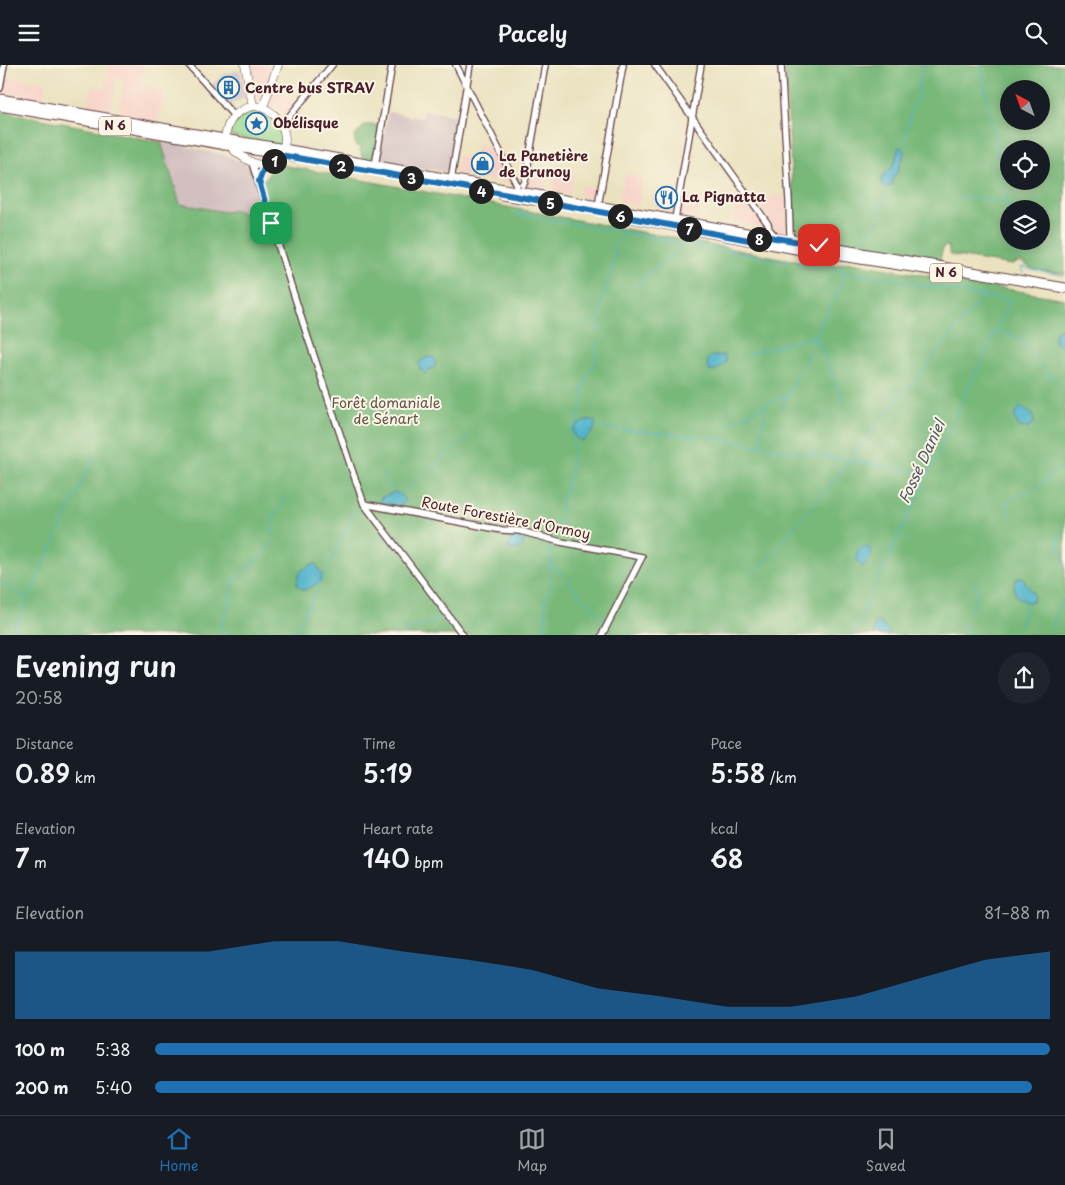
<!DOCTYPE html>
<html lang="en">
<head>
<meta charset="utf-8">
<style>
  :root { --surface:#171b24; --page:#20242c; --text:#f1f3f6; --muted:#9ea1a6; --line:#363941; --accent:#1f6fb2 }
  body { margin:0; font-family:"Playpen Sans",sans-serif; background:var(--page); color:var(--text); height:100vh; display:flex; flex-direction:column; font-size:19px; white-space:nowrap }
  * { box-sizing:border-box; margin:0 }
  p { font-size:16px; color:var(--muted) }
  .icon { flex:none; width:28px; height:28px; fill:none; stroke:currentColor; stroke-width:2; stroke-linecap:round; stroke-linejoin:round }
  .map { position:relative; height:570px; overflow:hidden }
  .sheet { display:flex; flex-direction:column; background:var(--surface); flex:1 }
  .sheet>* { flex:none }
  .needle { width:32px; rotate:319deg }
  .buttons { position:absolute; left:1000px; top:15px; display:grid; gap:10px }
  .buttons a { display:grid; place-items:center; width:50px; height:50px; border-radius:50%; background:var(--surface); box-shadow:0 2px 12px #0003; font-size:25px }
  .pin { position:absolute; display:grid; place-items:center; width:42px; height:42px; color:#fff; margin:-21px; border-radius:10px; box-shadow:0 2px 8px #0006 }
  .km { position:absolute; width:25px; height:25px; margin:-12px; border-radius:50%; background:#222; color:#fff; font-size:14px; line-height:25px; text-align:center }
  .round { display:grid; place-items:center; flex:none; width:52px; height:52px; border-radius:26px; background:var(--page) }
  .headline { display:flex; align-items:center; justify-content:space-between; height:85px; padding:0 15px }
  h1 { font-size:28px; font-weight:600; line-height:38px }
  .metrics { display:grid; grid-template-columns:repeat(3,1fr); gap:8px; height:85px; padding:5px 15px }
  .metrics div { display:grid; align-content:center }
  .metrics b { font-size:25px; font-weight:600 }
  .metrics small { font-size:14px; font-weight:400 }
  .metrics p { font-size:14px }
  .chart { height:140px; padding:10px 15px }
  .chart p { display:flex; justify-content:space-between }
  .chart svg { width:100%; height:90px; margin-top:5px; fill:var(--accent); opacity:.7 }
  ul { padding:0 15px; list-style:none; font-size:16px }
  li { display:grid; grid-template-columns:80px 60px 1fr; align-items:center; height:38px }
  li i { height:12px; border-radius:6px; background:var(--accent) }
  header { display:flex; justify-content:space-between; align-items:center; height:65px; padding:0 15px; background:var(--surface); font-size:22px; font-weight:600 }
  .dock { display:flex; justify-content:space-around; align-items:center; height:70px; border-top:1px solid var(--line); background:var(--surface); font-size:14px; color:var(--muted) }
  .dock a { display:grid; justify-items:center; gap:2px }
  .dock .on { color:var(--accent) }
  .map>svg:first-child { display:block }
  .built { fill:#f7d1c7 }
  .industrial { fill:#d2bfc0 }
  .green { fill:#95d78e; stroke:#707b5c }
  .forest { fill:#78b879; stroke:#616c52; fill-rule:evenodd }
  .water { fill:#4fb4ce; stroke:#4c6a7c }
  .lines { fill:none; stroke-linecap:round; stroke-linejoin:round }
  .stream { stroke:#4fb4ce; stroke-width:1 }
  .street-casing { stroke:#623c41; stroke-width:8 }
  .secondary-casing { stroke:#623c41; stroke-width:9 }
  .primary-casing { stroke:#623c41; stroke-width:11 }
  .street { stroke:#fff; stroke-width:5.5 }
  .secondary { stroke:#fff; stroke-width:8 }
  .primary { stroke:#fff; stroke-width:9 }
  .route-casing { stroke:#fff; stroke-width:10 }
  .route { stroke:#1f6fb2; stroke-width:6 }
  .labels { text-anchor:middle; stroke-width:4; stroke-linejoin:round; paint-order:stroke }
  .shield { fill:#fcf5e5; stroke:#7f5f63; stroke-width:1 }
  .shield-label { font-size:12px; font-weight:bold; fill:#4a1f2b }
  .poi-label { font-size:14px; font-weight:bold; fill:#4a1f2b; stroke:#fcf5e5; text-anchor:start }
  .park-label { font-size:14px; fill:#605649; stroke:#fcf5e5 }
  .street-label { font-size:14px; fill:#4a1f2b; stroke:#fcf5e5 }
  .water-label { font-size:15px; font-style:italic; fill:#4c5364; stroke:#fcf5e5 }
</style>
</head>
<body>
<header><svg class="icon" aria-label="menu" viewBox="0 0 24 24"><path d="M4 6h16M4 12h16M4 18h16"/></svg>Pacely<svg class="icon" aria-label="search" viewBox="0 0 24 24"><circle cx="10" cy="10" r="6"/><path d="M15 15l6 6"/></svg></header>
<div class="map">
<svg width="1065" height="570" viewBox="0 0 1065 570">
  <rect width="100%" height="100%" fill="#fcf5e5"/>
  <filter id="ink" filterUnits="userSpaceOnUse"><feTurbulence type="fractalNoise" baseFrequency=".02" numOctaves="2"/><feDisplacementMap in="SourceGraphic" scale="10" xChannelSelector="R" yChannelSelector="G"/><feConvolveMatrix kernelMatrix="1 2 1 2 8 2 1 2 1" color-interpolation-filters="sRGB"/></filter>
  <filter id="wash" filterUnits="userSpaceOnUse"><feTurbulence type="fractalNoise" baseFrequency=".0096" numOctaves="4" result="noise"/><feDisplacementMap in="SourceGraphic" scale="20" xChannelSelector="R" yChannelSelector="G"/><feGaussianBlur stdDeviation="1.12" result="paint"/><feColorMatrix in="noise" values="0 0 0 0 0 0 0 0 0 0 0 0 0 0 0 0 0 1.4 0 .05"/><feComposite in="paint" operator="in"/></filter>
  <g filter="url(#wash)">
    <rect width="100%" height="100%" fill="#eae2bf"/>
    <!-- built -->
    <g class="built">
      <polygon points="109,0 144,0 141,21 165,26 159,56 118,49 124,14 116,13 110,48 88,43 92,20 105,23"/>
      <polygon points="251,0 275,0 262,35 259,34"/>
      <polygon points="6,12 46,18 42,35 7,29 3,27"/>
      <polygon points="273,26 285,30 295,39 284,51 277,45 268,40"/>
      <polygon points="301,42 303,43 299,49 305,53 297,63 291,66 288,57"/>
      <polygon points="476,80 495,83 512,116 510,119 455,108 458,91 474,93"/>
      <polygon points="558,99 574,101 570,129 553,126"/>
      <polygon points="625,109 643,111 638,141 619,137"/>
      <polygon points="529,110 547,114 545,124 530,122 528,119"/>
      <polygon points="581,120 598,123 597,132 594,134 579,131"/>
      <polygon points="659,124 676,127 674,144 671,147 655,144"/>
      <polygon points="739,127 740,127 763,159 763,163 733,157"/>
      <polygon points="682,129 701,133 697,151 682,149 680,147"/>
      <polygon points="785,131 787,168 778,167 758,140 770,132"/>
    </g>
    <!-- industrial -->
    <g class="industrial">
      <polygon points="240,5 246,32 230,40 212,20 224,9"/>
      <polygon points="423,45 458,51 449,106 446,107 379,97 388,47 422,53"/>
      <polygon points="161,77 225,90 246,99 249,101 254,114 268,157 235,145 225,147 180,139"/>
    </g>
    <!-- green -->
    <path class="green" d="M250 46H259L270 50 280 61 282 78 280 80 231 71C228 59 239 51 250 46Z"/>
    <!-- forest -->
    <g class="forest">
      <path d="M785 0H1065V209L1032 204 1020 196 1012 200 950 190 948 181 943 182 940 195 795 169ZM1009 24H1041V56H1009ZM1009 84H1041V116H1009ZM1009 144H1041V176H1009Z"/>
      <polygon points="0,46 161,77 180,139 225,147 235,145 267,157 254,114 265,114 276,99 786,194 837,200 847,197 1065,234 1065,570 0,570"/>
      <path d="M365 60H377C385 72 377 85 371 96L364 95 362 93 360 82 356 81 354 72Z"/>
    </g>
    <!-- water -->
    <g class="water">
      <polygon points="899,82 902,83 905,88 900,99 899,105 893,113 892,120 884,122 881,118 882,112 893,102"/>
      <path d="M1063 261 1065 262V283L1054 276C1054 269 1057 266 1063 261Z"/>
      <polygon points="724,290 726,297 716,306 709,306 707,295 712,291"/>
      <path d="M427 292H433L436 296 435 301 425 309C421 305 418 302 419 297Z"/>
      <path d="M1022 342 1033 350 1034 358 1027 363 1020 362C1013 353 1012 349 1022 342Z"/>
      <path d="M592 355 595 356C596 366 589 370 583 376L576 373 573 365C578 358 584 356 592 355Z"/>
      <polygon points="395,427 402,431 405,436 399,441 380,437 380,433"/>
      <polygon points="516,472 522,473 524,475 522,481 518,485 509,484 508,481 511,474"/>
      <path d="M866 482 869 483 872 487 871 492 863 502C855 497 855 490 860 483Z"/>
      <path d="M315 498 322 510 320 517C314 519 310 524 304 525L297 520C298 505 303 504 315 498Z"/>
      <path d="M1019 512H1023C1026 523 1031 522 1034 531L1032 536 1028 538 1016 531C1014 523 1012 517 1019 512Z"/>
      <polygon points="876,556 881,558 890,568 890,570 873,570"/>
    </g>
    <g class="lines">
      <!-- stream -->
      <g class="stream">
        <polyline points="980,0 1009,144"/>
        <polyline points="902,83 912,44 919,32 918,19 923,2 925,0"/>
        <polyline points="958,132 1007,136"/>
        <polyline points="514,148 789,197"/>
        <polyline points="1016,176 1021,202 1023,208"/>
        <polyline points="858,180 878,158 887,122"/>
        <polyline points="795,198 1009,235"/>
        <polyline points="1021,202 1065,211"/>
        <polyline points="635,222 685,178"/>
        <polyline points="997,265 1018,273 1065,327"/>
        <polyline points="748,289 816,271 844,336"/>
        <polyline points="782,343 846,208"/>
        <polyline points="724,361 788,329"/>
        <polyline points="596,362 700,372"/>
        <polyline points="706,372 927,408"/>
        <polyline points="761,380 765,342"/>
        <polyline points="382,408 395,427"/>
        <polyline points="399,430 468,372"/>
        <polyline points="1010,454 1008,436 1040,420 1065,399"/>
        <polyline points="1065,468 1058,470 1057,474 1065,501"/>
        <polyline points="552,471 556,463 558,460 561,450 563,443 561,437 562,431 565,427 571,408 571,396 573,390 573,378 571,366 580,350 580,345 584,334 581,331 583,328 583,322 592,302 597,296 596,287 599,270 596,256 602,244 602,236 614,198 615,185 613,182 621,172 622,167"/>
        <polyline points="551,497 605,557"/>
        <polyline points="753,509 771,491 828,422 900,331 907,325 978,237 980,230"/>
        <path d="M0 518C11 521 17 529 27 534"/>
        <polyline points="623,522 636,499 633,494"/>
        <polyline points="969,550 978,528 975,521 975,517"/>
        <polyline points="17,558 22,570"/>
        <polyline points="1020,561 1026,537"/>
        <path d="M1052 566C1054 554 1058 541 1065 531"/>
        <polyline points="11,570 93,394"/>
        <polyline points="224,570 221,559 229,540 230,529 238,510 258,494 274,475 272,465 275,458 273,452 276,448 280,444 284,431"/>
        <polyline points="294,570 357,444"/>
        <polyline points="396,570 398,570"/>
        <polyline points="404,570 414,562 425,560 438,554"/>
        <polyline points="544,570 546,554 545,534 551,520 551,508 549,503 551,496 549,490 551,477"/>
        <polyline points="716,570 720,566"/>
        <polyline points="852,570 1011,233"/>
        <polyline points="962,570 966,556"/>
        <polyline points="1018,570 1019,566"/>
      </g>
    </g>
  </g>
  <g filter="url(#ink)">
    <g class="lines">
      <defs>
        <g id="street">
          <polyline points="189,0 234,51"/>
          <polyline points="456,0 517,120"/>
          <polyline points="655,0 768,159 769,164 777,173"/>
          <polyline points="781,0 789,136 790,169 792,177"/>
          <polyline points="0,23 4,0"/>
          <polyline points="282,58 287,54 332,0"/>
          <polyline points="252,98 303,258 352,405 364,439 463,570"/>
          <polyline points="375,101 392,0"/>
          <polyline points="450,114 452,109 470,0"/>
          <polyline points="259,116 262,107 268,99"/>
          <polyline points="523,120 525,117 545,0"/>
          <polyline points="598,141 623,0"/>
          <polyline points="675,154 701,0"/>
          <polyline points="364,439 502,465 520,466 561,477 642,492 602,570"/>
        </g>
        <g id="secondary">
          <polyline points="245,0 253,41"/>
          <path d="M253 41C262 41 268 44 274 50 298 71 279 115 248 95 238 89 231 84 225 74 227 55 235 46 253 41Z"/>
          <polyline points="263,42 278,0"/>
        </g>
        <g id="primary">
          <polyline points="0,34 218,73 273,82 763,171 1065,223"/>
          <polyline points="0,41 295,92"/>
          <polyline points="502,130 534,135"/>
          <polyline points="618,150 796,184 938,206"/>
        </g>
      </defs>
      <!-- street casing -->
      <use href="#street" class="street-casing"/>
      <!-- secondary casing -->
      <use href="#secondary" class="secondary-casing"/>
      <!-- primary casing -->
      <use href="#primary" class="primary-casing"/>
      <!-- street -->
      <use href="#street" class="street"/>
      <!-- secondary -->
      <use href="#secondary" class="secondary"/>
      <!-- primary -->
      <use href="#primary" class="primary"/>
    </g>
  </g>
  <g class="lines" filter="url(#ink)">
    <defs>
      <polyline id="route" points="271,158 259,116 264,103 278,94 280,90 531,134 754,176 761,173 763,171 819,180"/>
    </defs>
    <!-- route casing -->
    <use href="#route" class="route-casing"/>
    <!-- route -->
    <use href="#route" class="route"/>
  </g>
  <!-- icons -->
  <defs>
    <symbol id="building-ring" viewBox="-11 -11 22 22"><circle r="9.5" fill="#fcf5e5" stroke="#1f6fb2" stroke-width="1.5"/><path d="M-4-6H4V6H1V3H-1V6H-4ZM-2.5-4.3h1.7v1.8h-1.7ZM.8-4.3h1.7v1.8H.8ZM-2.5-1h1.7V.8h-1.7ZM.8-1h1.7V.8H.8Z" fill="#1f6fb2"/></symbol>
    <symbol id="sight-ring" viewBox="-11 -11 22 22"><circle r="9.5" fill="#fcf5e5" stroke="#1f6fb2" stroke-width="1.5"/><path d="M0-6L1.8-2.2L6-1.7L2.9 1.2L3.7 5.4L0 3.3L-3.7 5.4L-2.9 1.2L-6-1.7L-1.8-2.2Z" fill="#1f6fb2"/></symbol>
    <symbol id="shop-ring" viewBox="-11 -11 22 22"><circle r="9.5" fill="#fcf5e5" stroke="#1f6fb2" stroke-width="1.5"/><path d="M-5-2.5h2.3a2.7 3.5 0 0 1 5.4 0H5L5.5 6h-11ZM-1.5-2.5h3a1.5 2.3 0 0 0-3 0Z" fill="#1f6fb2"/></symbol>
    <symbol id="restaurant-ring" viewBox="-11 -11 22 22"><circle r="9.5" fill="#fcf5e5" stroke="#1f6fb2" stroke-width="1.5"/><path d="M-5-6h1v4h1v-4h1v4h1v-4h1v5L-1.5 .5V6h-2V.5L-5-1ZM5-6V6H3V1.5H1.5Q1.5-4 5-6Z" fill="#1f6fb2"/></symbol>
  </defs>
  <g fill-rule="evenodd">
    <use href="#building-ring" x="216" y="10" width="25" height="25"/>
    <use href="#sight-ring" x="244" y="46" width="25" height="25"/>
    <use href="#shop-ring" x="470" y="86" width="25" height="25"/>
    <use href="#restaurant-ring" x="654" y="120" width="25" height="25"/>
  </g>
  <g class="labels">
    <!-- shield labels -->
    <g class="shield">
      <rect x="99" y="51.5" width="32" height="19" rx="4"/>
      <rect x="930" y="198.5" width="32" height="19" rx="4"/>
    </g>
    <g class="shield-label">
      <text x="115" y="65">N 6</text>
      <text x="946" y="212">N 6</text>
    </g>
    <!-- poi labels -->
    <g class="poi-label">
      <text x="245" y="28">Centre bus STRAV</text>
      <text x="273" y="63">Obélisque</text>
      <text x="499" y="96">La Panetière<tspan x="499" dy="16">de Brunoy</tspan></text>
      <text x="682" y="137">La Pignatta</text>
    </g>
    <!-- park labels -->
    <g class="park-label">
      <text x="386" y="343">Forêt domaniale<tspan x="386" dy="16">de Sénart</tspan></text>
    </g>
    <!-- street labels -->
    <g class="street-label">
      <text transform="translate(506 453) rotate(11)" y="5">Route Forestière d'Ormoy</text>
    </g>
    <!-- water labels -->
    <g class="water-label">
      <text transform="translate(922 397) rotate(-65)" y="5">Fossé Daniel</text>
    </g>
  </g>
</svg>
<div class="buttons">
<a><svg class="needle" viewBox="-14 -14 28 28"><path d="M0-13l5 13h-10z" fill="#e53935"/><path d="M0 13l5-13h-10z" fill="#9ea1a6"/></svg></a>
<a><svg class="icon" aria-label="locate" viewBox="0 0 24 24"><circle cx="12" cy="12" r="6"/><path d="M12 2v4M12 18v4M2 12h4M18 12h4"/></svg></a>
<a><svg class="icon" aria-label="layers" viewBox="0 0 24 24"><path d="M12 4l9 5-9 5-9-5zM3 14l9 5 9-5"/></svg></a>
</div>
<div class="pin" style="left:271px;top:158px;background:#1e9e55"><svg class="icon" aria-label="arrive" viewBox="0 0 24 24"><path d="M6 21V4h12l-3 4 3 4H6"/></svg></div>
<div class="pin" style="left:819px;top:180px;background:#d93025"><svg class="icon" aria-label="check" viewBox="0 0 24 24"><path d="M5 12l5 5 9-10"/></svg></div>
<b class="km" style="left:274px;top:96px">1</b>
<b class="km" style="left:341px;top:101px">2</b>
<b class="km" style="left:411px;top:113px">3</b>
<b class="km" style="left:481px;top:126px">4</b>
<b class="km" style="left:550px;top:138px">5</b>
<b class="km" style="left:620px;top:151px">6</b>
<b class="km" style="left:689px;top:164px">7</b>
<b class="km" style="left:759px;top:174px">8</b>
</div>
<section class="sheet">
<div class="headline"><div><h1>Evening run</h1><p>20:58</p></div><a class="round"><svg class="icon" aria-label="share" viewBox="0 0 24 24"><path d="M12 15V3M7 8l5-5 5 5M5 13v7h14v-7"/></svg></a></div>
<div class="metrics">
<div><p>Distance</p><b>0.89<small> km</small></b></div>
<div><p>Time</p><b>5:19</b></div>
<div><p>Pace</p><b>5:58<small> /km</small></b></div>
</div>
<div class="metrics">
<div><p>Elevation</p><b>7<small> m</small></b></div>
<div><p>Heart rate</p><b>140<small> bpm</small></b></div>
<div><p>kcal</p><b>68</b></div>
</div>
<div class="chart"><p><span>Elevation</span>81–88 m</p>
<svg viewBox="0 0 160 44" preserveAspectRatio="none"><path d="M0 44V11L10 11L20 11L30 11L40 6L50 6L60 11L70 15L80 20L90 29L100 33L110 38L120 38L130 33L140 24L150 15L160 11V44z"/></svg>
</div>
<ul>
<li><b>100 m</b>5:38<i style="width:100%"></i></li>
<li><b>200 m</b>5:40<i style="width:98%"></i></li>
</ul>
</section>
<nav class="dock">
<a class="on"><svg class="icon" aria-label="home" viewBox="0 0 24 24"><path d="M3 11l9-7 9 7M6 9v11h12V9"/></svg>Home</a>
<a><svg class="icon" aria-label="map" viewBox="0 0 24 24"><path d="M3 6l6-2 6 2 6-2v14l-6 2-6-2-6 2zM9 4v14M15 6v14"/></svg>Map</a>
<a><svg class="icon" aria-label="saved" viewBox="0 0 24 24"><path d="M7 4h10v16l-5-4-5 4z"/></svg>Saved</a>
</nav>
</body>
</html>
